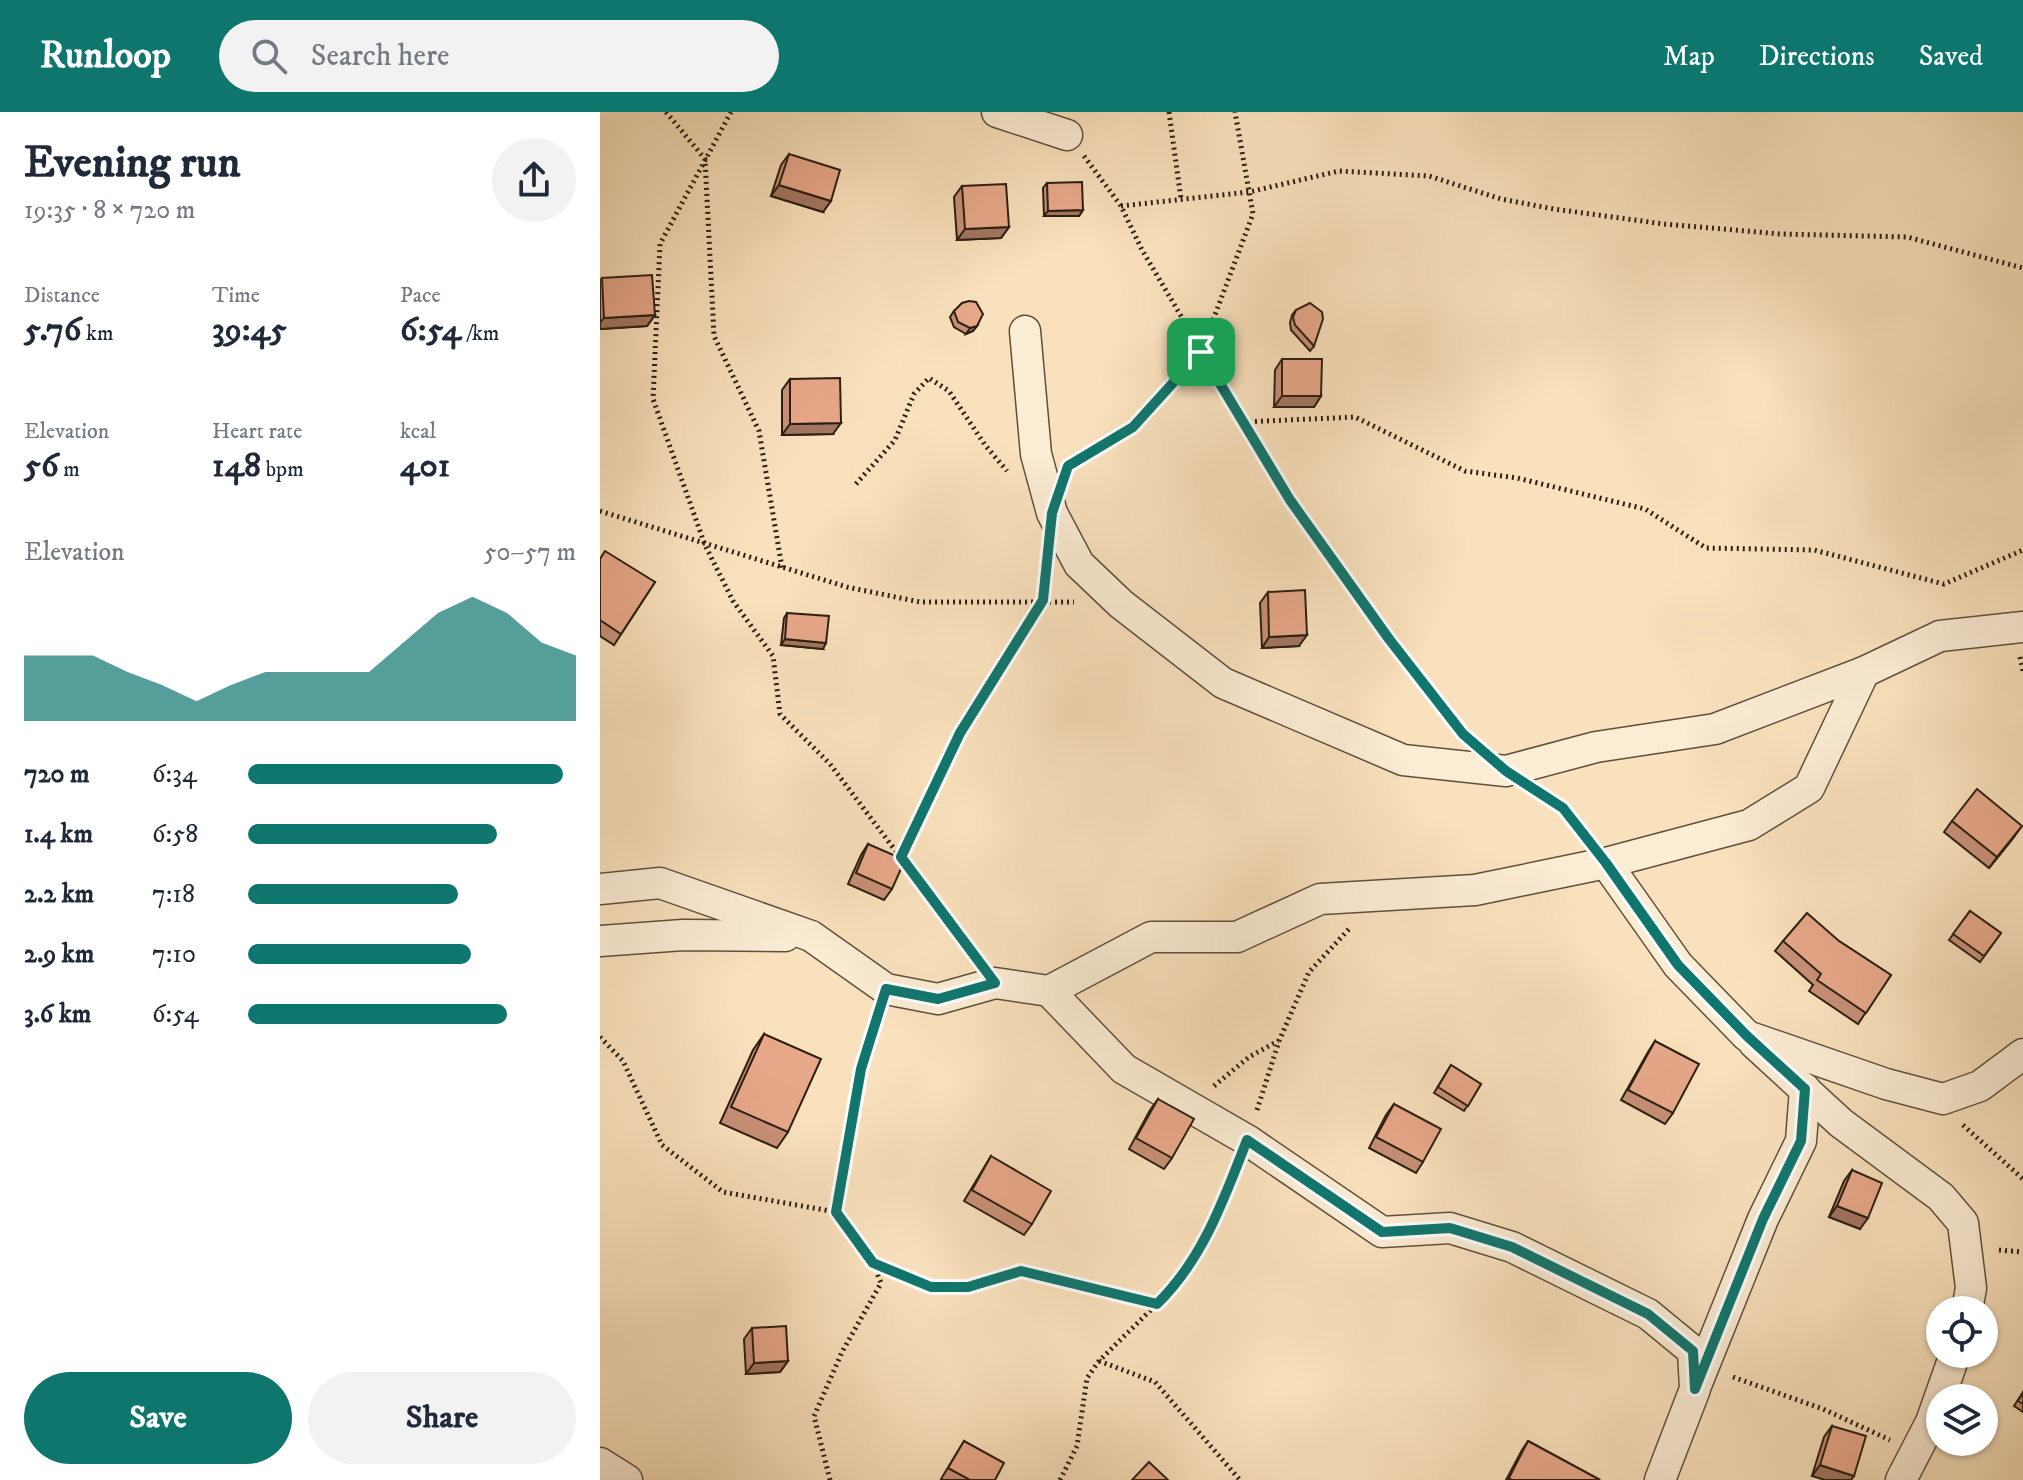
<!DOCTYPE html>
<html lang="en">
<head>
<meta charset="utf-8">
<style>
  :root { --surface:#fff; --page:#f2f2f3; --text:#1f2937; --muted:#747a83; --accent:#0f766e }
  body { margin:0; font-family:"IM FELL DW Pica",serif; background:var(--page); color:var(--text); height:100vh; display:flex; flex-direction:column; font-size:30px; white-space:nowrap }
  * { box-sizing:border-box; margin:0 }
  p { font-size:26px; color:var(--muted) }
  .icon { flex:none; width:44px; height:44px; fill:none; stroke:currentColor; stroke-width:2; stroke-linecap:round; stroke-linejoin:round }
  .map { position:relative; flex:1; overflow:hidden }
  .details { display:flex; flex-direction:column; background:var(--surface); width:600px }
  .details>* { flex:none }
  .buttons { position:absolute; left:1326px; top:1184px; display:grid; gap:16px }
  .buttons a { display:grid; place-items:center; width:72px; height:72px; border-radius:50%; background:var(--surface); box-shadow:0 2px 6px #0004; font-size:40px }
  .pin { position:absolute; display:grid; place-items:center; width:68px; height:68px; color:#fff; margin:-34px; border-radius:16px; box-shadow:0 4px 12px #0006 }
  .round { display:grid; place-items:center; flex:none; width:84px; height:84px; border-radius:42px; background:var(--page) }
  .overview { display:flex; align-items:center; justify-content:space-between; height:136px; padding:0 24px }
  h1 { font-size:44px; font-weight:700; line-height:60px }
  .metrics { display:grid; grid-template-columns:repeat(3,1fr); gap:12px; height:136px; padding:8px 24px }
  .metrics div { display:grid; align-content:center }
  .metrics b { font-size:34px; font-weight:700 }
  .metrics small { font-size:22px; font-weight:400 }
  .metrics p { font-size:22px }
  .chart { height:224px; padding:16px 24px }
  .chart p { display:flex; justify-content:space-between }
  .chart svg { width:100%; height:144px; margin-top:8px; fill:var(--accent); opacity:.7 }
  .button { display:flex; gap:16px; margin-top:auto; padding:16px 24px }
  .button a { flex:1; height:92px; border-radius:48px; background:var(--accent); color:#fff; font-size:32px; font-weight:700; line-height:92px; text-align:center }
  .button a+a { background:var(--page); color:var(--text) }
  ul { padding:0 24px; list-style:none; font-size:26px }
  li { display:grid; grid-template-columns:128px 96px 1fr; align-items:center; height:60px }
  li i { height:20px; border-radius:10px; background:var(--accent) }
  header { display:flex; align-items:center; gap:48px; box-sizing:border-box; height:112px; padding:0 40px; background:var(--accent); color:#fff }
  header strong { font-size:38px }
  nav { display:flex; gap:44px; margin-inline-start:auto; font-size:28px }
  .search { width:560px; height:72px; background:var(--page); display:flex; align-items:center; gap:20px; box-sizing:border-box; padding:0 28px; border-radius:44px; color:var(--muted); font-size:30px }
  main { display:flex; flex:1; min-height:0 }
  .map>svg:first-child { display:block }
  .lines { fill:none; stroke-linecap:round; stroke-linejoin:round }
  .minor-casing { stroke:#5f503c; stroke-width:33 }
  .path { stroke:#2c1f11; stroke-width:5; stroke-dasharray:2 4; stroke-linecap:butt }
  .minor { stroke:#fbecd4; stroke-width:30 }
  .wall { fill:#c79077; stroke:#2c1f11; stroke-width:2 }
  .shaded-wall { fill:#a27661; stroke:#2c1f11; stroke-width:2 }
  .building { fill:#e7a88a; stroke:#2c1f11; stroke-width:2 }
  .route-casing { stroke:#fff; stroke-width:16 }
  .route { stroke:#0f766e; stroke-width:10 }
</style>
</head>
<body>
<header>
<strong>Runloop</strong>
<div class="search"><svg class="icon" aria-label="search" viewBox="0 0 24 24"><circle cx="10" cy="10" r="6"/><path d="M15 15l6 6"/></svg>Search here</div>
<nav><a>Map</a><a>Directions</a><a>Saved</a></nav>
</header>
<main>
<section class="details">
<div class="overview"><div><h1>Evening run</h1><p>19:35 · 8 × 720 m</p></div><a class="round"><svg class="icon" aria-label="share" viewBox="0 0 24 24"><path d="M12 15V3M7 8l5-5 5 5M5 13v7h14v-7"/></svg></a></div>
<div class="metrics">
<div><p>Distance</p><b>5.76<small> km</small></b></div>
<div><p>Time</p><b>39:45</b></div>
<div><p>Pace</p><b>6:54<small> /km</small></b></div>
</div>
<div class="metrics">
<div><p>Elevation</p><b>56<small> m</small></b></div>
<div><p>Heart rate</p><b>148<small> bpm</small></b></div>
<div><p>kcal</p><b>401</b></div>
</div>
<div class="chart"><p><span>Elevation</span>50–57 m</p>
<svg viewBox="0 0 160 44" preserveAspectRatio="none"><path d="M0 44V24L10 24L20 24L30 29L40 33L50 38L60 33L70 29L80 29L90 29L100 29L110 20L120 11L130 6L140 11L150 20L160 24V44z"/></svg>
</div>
<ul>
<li><b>720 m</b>6:34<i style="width:96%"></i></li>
<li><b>1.4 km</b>6:58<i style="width:76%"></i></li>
<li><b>2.2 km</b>7:18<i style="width:64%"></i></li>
<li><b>2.9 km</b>7:10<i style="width:68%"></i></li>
<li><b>3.6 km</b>6:54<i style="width:79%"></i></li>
</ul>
<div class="button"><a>Save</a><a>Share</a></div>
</section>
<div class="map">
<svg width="1423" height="1368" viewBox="0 0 1423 1368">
  <rect width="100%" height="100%" fill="#f9e1bd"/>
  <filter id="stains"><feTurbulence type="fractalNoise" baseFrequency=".0025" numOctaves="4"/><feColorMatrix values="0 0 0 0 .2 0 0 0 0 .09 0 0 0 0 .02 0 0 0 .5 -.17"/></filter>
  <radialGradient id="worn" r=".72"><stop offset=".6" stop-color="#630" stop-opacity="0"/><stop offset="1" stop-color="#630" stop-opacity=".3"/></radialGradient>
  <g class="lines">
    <defs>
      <g id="minor">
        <polyline points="397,0 467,23"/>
        <polyline points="425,219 436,342 452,401 479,452 521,492 623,571 803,648 906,659 996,635 1115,617 1264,560"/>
        <polyline points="1006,751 1078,853 1147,924 1286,972 1343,987 1380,974 1423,942"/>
        <polyline points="0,777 60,771 211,824 286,877 338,887 395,871 449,879 551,825 637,825 720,787 875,778 1006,751 1149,713 1209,676 1264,560 1340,524 1423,515"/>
        <polyline points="0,829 83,823 185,824"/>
        <polyline points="449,879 524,957 647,1028 782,1120 850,1116 912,1135 1048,1202 1093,1239 1095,1277 1060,1368"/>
        <polyline points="1154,931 1241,1011 1341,1085 1363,1111 1371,1176 1367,1198"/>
        <polyline points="1097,1271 1163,1107 1201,1029 1205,977"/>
        <polyline points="0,1351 27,1368"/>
        <polyline points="1301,1368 1331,1310 1355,1242"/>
      </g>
    </defs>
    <!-- minor casing -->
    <use href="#minor" class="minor-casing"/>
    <!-- path -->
    <g class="path">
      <polyline points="66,0 105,47 114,224 159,319 182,456"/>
      <polyline points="131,0 60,132 53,287 105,433 133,489 173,544 180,602 230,652 375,844"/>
      <polyline points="569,0 581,87"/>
      <polyline points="484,44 521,94 542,138 690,388 789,527 864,623"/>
      <polyline points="521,94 649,80 739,59 829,64 901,87 954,97 1064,112 1181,122 1307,125 1423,156"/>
      <polyline points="643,310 755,305 865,359 917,366 1045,397 1106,436 1214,438 1344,472 1423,438"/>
      <polyline points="469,353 533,315 601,240 653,102 635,0"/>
      <polyline points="256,372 295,328 314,282 329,266 349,279 385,333 407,359"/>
      <polyline points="0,399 247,475 320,490 474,490"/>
      <polyline points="1420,545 1423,559"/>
      <polyline points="942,682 963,696 986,725"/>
      <polyline points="301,745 360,621 443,488 446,456"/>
      <polyline points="0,925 23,949 62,1033 123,1080 236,1100"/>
      <polyline points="614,974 649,945 678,929"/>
      <polyline points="657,998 679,929 709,860 749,817"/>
      <polyline points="1363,1013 1423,1067"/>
      <polyline points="1399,1138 1423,1140"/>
      <polyline points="274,1151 331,1175 368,1175 421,1159 557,1192"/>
      <polyline points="499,1249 555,1270 640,1368"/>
      <polyline points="1133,1265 1223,1297 1290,1328"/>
      <polyline points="230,1368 214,1304 242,1240 281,1171 273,1151 236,1100 261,957 278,905"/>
      <polyline points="460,1368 477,1334 487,1266 499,1249 576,1173 614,1113 636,1056"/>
    </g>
    <!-- minor -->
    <use href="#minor" class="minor"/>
  </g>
  <!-- wall -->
  <g class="wall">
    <polygon points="189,42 223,100 171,84 181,53"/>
    <polygon points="447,71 483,98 479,104 444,104 443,76"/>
    <polygon points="362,74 409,115 401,126 357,128 354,85"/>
    <polygon points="2,166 55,203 47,214 0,217 0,169"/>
    <polygon points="696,198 714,234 710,239 691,218 690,211 692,203"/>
    <polygon points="354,199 377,214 373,219 366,222 354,215 350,205"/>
    <polygon points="682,247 721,284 714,295 674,295 675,258"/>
    <polygon points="190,267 233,322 182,323 182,278"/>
    <polygon points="0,447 55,470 14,533 0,524"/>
    <polygon points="668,480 699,534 662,536 660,491"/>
    <polygon points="187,501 223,537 181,533 184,506"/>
    <polygon points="1352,709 1414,725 1389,756 1344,720"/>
    <polygon points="268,732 292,777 284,788 248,772 261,743"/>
    <polygon points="1370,799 1401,821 1380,850 1349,828"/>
    <polygon points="1183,829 1239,829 1291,863 1258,912 1209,879 1213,873 1175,839"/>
    <polygon points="164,922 188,1020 177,1036 120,1011 153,938"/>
    <polygon points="1055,929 1073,1001 1065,1012 1021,988 1048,940"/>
    <polygon points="851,953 881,972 864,999 834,981"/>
    <polygon points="558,987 572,1046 564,1057 529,1037 550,998"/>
    <polygon points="794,992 823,1050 816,1061 769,1036 786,1003"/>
    <polygon points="391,1044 432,1112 424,1123 364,1089"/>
    <polygon points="1252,1058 1260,1117 1229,1105 1244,1069"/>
    <polygon points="152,1216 188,1249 180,1260 146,1262 144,1227"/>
    <polygon points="1423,1280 1423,1300 1414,1294"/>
    <polygon points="1232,1314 1251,1368 1212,1364 1224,1325"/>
    <polygon points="364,1329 395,1368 343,1368 341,1367"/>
    <polygon points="928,1329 1000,1368 906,1368 922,1338"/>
  </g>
  <!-- shaded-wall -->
  <g class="shaded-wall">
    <polygon points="179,73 231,89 223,100 171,84"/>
    <polygon points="483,98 479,104 444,104 448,99"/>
    <polygon points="409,115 401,126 357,128 365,117"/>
    <polygon points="55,203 47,214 0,217 0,211 4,206"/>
    <polygon points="377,214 373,219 366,222 370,216"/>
    <polygon points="682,284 721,284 714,295 674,295"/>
    <polygon points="241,311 233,322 182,323 190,312"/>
    <polygon points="707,523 699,534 662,536 669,525"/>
    <polygon points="185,527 226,531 223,537 181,533"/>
    <polygon points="1422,714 1414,725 1389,756 1397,745"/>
    <polygon points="1237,1094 1268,1106 1260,1117 1229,1105"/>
    <polygon points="188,1249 180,1260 146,1262 154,1251"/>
    <polygon points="1220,1353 1254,1364 1251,1368 1225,1368 1212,1364"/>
  </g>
  <!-- building -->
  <g class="building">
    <polygon points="189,42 240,58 231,89 179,73"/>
    <polygon points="482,70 483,98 448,99 447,71"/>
    <polygon points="406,72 409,115 365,117 362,74"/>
    <polygon points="52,163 55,203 4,206 2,166"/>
    <polygon points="369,189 376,190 383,202 377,214 370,216 358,210 354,199 362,191"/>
    <polygon points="710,191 722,200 723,207 714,234 695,213 693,205 696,198"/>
    <polygon points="682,247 722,247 721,284 682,284"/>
    <polygon points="240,266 241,311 190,312 190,267"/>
    <polygon points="5,439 55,470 21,522 0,508 0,447"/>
    <polygon points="705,478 707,523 669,525 668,480"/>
    <polygon points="187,501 229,504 226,531 185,527"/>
    <polygon points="1377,677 1422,714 1397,745 1352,709"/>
    <polygon points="268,732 305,748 292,777 256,761"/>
    <polygon points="1370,799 1401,821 1384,844 1353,822"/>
    <polygon points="1207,801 1239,829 1291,863 1266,901 1217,868 1221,862 1183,829"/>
    <polygon points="164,922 221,947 188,1020 131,995"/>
    <polygon points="1055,929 1099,952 1073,1001 1028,978"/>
    <polygon points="851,953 881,972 868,994 838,975"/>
    <polygon points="558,987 594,1007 572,1046 536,1026"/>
    <polygon points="794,992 841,1017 823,1050 776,1025"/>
    <polygon points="391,1044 451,1079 432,1112 372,1078"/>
    <polygon points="1252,1058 1282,1071 1268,1106 1237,1094"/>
    <polygon points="186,1214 188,1249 154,1251 152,1216"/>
    <polygon points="1423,1281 1423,1292 1418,1289"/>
    <polygon points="1232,1314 1266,1324 1254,1364 1220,1353"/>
    <polygon points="364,1329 404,1351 395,1368 370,1368 348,1356"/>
    <polygon points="928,1329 1000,1368 912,1368 909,1366"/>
    <polygon points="549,1350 568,1368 532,1368"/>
  </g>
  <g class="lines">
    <defs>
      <path id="route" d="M601 240 690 388 789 527 863 622 906 659 963 696 1006 751 1078 853 1147 924 1205 977 1201 1029 1163 1107 1095 1277 1093 1239 1048 1202 912 1135 850 1116 782 1120 647 1028C624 1087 603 1147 557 1192L421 1159 368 1175H331L273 1151 236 1100 261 957 286 877 338 887 395 871 301 745 360 621 443 488 452 401 468 354 533 315Z"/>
    </defs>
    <!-- route casing -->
    <use href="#route" class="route-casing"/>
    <!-- route -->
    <use href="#route" class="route"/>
  </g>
  <rect width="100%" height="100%" filter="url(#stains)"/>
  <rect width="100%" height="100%" fill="url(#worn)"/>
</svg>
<div class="buttons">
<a><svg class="icon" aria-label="locate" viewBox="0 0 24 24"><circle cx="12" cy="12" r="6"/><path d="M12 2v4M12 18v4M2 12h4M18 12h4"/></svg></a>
<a><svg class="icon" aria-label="layers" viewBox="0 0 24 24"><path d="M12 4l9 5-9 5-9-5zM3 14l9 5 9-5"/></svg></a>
</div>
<div class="pin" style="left:601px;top:240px;background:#1e9e55"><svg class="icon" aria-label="arrive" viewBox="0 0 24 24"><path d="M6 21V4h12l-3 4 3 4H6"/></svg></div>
</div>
</main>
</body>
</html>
